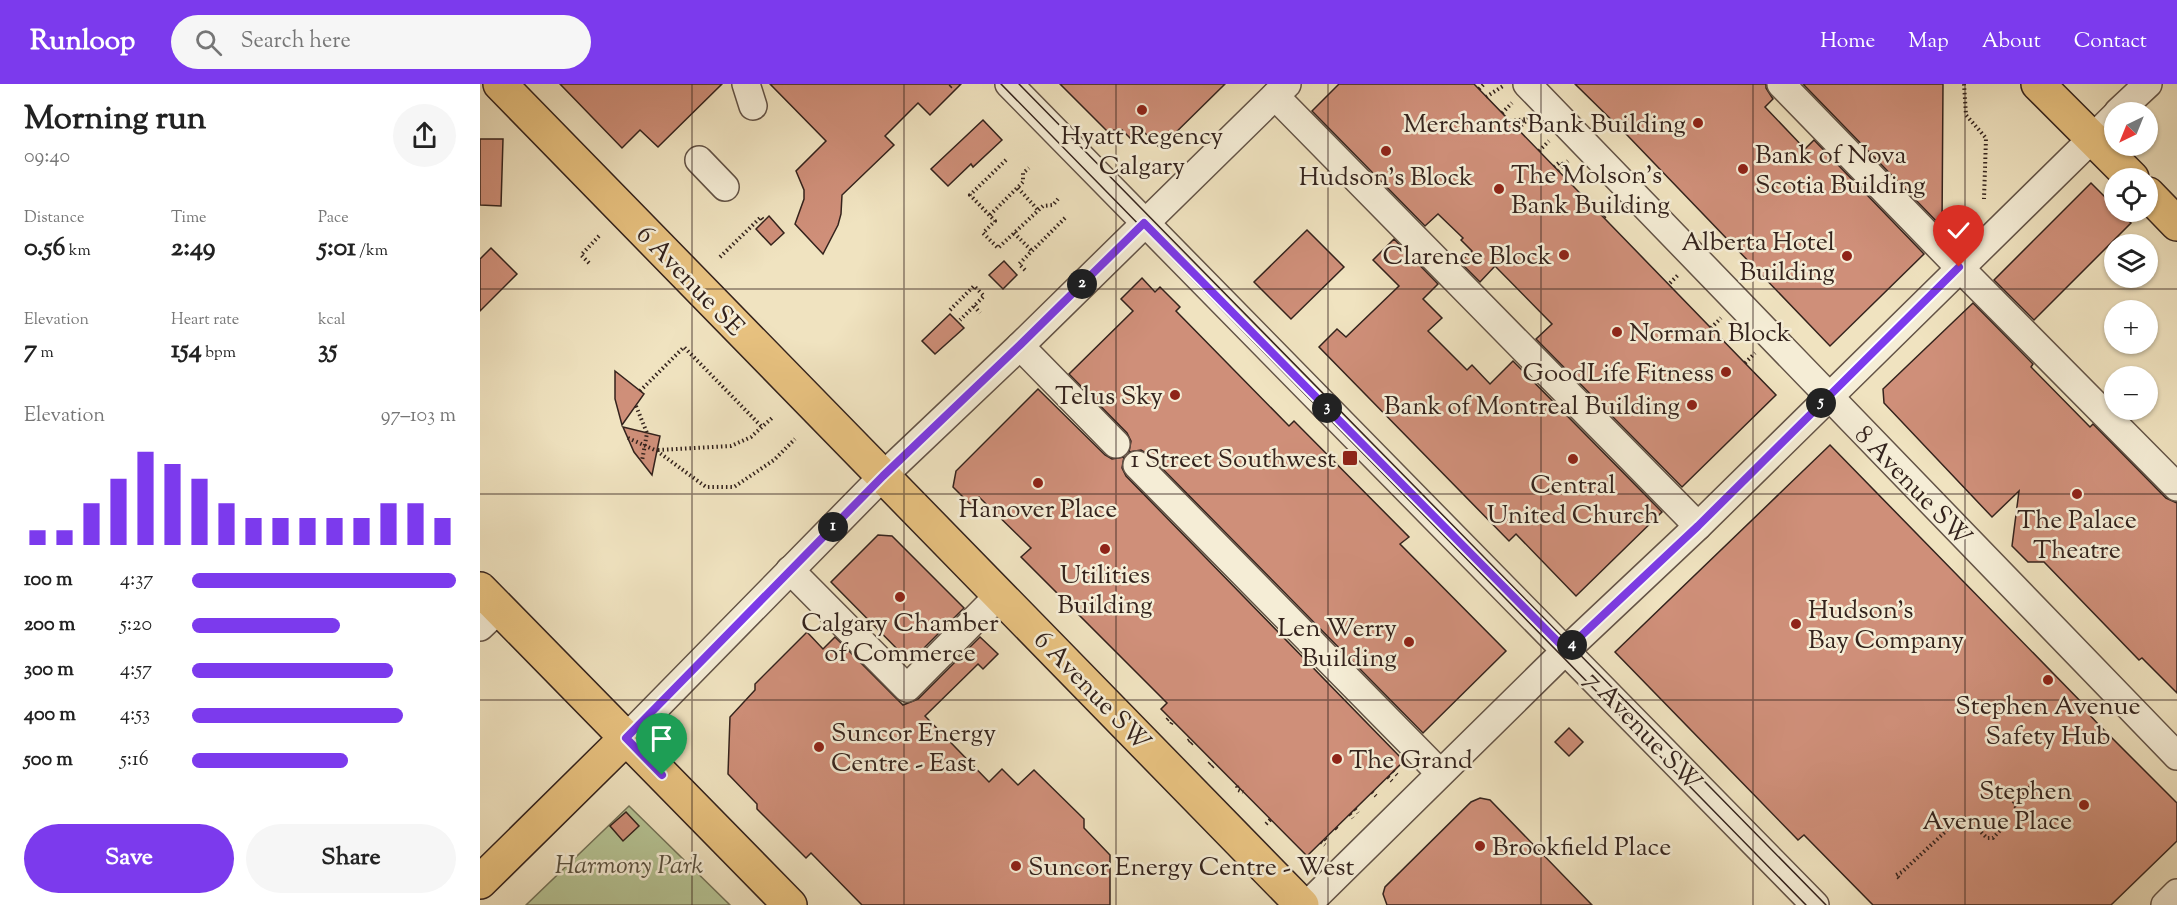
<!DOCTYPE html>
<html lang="en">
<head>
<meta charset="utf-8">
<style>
  :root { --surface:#fff; --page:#f6f6f6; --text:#222; --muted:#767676; --accent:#7c3aed }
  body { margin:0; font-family:"Sorts Mill Goudy",serif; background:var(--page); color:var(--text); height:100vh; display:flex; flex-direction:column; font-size:22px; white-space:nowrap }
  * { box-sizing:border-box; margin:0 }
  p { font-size:20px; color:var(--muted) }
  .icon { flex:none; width:33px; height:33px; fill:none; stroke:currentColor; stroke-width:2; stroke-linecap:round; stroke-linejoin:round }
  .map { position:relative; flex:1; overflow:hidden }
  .side { display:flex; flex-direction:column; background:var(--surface); width:480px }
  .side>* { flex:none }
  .needle { width:39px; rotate:223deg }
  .buttons { position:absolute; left:1624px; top:18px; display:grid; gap:12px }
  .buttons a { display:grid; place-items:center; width:54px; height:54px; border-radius:50%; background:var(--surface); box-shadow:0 2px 4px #0004; font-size:30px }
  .pin { position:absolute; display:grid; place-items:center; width:51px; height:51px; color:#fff; margin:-62px -26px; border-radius:50% 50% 50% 0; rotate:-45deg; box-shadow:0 0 6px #0007 }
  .pin .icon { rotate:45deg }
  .km { position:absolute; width:30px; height:30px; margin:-15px; border-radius:50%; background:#222; color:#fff; font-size:16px; line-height:30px; text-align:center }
  .round { display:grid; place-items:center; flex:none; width:63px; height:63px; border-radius:32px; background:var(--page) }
  .overview { display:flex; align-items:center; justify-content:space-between; height:102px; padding:0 24px }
  h1 { font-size:33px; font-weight:800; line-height:45px }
  .stats { display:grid; grid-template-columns:repeat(3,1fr); gap:9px; height:102px; padding:6px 24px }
  .stats div { display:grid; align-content:center }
  .stats b { font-size:26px; font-weight:800 }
  .stats small { font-size:16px; font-weight:400 }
  .stats p { font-size:16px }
  .chart { height:168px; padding:12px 24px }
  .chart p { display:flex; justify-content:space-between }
  .chart svg { width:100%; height:108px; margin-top:6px; stroke:var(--accent); stroke-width:6 }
  .primary-button { display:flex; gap:12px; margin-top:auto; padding:12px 24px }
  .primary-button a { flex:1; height:69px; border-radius:36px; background:var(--accent); color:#fff; font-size:24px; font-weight:800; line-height:69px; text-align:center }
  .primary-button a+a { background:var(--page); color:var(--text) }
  ul { padding:0 24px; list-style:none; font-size:20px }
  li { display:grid; grid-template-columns:96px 72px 1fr; align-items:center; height:45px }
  li i { height:15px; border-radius:8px; background:var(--accent) }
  header { display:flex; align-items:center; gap:36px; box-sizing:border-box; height:84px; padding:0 30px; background:var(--accent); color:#fff }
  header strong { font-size:28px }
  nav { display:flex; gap:33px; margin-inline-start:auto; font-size:21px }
  .search { width:420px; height:54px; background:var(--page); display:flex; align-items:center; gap:15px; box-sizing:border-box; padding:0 21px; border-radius:33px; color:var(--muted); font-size:22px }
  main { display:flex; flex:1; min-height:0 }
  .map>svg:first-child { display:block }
  .green { fill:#b6c495; stroke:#757459; stroke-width:1.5 }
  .building { fill:#cf8f79; stroke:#34231d; stroke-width:1.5 }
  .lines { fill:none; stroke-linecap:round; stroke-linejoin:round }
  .minor-casing { stroke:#635346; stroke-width:30 }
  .major-casing { stroke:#34231d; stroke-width:36 }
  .path { stroke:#34231d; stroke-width:4; stroke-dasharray:1.5 3; stroke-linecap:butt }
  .minor { stroke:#f5edd6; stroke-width:27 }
  .major { stroke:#e8c280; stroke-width:33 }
  .tram { stroke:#34231d; stroke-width:1.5 }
  .route-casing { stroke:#fff; stroke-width:12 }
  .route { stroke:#7c3aed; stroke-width:8 }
  .grid { fill:none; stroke:#34231d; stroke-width:1.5; stroke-opacity:0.55 }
  .poi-dot { fill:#8f2418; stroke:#f5edd6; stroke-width:2 }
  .labels { text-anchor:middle; stroke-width:5; stroke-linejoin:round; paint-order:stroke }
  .poi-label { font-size:26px; fill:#34231d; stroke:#f5edd6; text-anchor:end }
  .street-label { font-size:26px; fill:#34231d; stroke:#f5edd6 }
  .park-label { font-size:26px; font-style:italic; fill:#5b5341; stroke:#f5edd6 }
</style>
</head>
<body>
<header>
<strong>Runloop</strong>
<div class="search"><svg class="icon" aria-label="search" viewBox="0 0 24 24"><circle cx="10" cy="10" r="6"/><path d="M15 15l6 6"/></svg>Search here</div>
<nav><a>Home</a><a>Map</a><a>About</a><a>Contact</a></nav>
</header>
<main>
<section class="side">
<div class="overview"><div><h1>Morning run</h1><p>09:40</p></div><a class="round"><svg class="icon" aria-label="share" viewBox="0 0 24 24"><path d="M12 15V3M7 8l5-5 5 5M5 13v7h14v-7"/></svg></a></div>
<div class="stats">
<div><p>Distance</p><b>0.56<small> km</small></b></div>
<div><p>Time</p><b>2:49</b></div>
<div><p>Pace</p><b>5:01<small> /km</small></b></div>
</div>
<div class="stats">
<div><p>Elevation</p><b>7<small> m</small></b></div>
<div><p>Heart rate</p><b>154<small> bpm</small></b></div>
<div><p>kcal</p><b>35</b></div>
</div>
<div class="chart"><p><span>Elevation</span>97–103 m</p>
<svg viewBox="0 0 160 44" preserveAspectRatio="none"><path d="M5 44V38M15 44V38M25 44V27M35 44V17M45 44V6M55 44V11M65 44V17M75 44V27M85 44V33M95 44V33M105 44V33M115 44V33M125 44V33M135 44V27M145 44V27M155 44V33"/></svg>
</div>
<ul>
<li><b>100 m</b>4:37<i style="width:100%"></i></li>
<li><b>200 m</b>5:20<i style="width:56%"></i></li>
<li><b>300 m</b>4:57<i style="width:76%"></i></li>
<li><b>400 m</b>4:53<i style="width:80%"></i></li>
<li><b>500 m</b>5:16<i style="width:59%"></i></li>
</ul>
<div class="primary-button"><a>Save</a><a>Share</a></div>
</section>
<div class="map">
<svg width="1697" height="821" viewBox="0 0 1697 821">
  <rect width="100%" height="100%" fill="#f0e3c0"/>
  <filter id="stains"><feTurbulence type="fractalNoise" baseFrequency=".00333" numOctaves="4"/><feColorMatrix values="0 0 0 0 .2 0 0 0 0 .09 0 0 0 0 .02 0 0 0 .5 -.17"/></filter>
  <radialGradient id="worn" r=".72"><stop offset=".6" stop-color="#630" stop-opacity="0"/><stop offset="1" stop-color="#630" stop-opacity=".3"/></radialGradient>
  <!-- green -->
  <polygon class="green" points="149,722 250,821 46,821"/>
  <!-- building -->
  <g class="building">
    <polygon points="80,0 242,0 178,63 160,46 142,64"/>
    <polygon points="290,0 481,0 450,31 438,19 405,52 414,61 362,111 361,130 358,141 343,170 315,140 324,115 324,106 316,87 346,57"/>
    <polygon points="580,0 745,0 680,64 664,48 654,58 642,46 638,49 634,46 630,50"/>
    <polygon points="859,0 994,0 1296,311 1202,403 1056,255 1072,240 1015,182 1000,198 980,178 992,167 981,156 983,154 958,130 945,142 832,27"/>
    <polygon points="1095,0 1286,0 1286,4 1293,15 1285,23 1325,65 1334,56 1444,170 1350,262 1148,52"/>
    <polygon points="1323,0 1463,0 1462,143"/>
    <polygon points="503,36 522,56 493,83 491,80 468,102 451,85"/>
    <polygon points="0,55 23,55 21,122 0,121"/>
    <polygon points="1611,99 1635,123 1635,128 1639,128 1651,139 1554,236 1514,196"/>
    <polygon points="289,132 304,149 291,161 276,145"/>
    <polygon points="827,146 864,183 811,235 774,198"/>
    <polygon points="914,155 958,200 943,215 962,234 948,247 987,286 992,281 1010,300 1033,277 1182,428 1096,512 1036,450 1029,457 839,263 857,245 866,253 919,202 893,176"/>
    <polygon points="11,164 37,190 0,227 0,175"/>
    <polygon points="524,177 537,191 523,205 509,191"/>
    <polygon points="662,194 675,208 680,203 700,223 696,227 809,342 814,337 929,453 920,460 1026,567 943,649 668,370 661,366 649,368 651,357 647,349 589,290 653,227 641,215"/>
    <polygon points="1493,219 1553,280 1551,283 1610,343 1613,340 1686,414 1697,419 1697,609 1662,574 1659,576 1564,478 1548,478 1532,462 1539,407 1512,433 1404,319 1403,305"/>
    <polygon points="470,230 484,244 455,270 442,257"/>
    <polygon points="135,287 164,310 142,341 135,315"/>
    <polygon points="558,305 625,371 632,375 644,373 642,384 646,392 924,677 827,772 681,625 687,619 541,473 551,464 499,413 491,421 473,403 476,387"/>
    <polygon points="143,343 180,352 172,391 154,368"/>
    <polygon points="1350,361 1608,625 1606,627 1619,641 1697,719 1697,757 1631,821 1393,821 1324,751 1318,756 1135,568"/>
    <polygon points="398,451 412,452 484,524 430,578 351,498"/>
    <polygon points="327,548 343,565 355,553 423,621 438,615 500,553 518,570 503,585 498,580 445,632 509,698 522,685 538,701 554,686 604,735 604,744 630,771 630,821 382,821 331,769 326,774 277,725 277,720 248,690 250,633 275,606 275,600"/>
    <polygon points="1089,644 1103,658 1089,672 1075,658"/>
    <polygon points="1000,714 1010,716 1112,821 907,821 903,810 905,803 991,718"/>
    <polygon points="146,728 159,742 143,757 130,742"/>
  </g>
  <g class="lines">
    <defs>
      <g id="minor">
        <polyline points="266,0 273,22"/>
        <polyline points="529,0 1335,821"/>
        <polyline points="1047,0 1697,672"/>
        <polyline points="1301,0 1479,183 1697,403"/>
        <polyline points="795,12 1218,442"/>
        <polyline points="1638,28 1668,0"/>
        <polyline points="219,76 245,103"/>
        <polyline points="540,262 636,360"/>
        <polyline points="657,381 960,689"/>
        <polyline points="310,486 427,604 519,511"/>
        <polyline points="0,543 19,525"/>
        <polyline points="146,654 403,392 540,262 807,0"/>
        <polyline points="827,821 1081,571 1218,442 1635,32"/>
        <polyline points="1685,821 1697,809"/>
      </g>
      <g id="major">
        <polyline points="20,0 822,821"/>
        <polyline points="1558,0 1652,94"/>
        <polyline points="1668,110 1697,140"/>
        <polyline points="0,505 310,821"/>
        <polyline points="0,798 146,654"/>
      </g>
    </defs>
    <!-- minor casing -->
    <use href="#minor" class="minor-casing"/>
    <!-- major casing -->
    <use href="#major" class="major-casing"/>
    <!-- path -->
    <g class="path">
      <polyline points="1484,0 1486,31 1506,54 1504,115"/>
      <polyline points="470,3 473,0"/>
      <polyline points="999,5 1004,0"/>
      <polyline points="1006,13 1023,2"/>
      <polyline points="1022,29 1032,19"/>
      <polyline points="1030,37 1048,35"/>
      <polyline points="1034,41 1043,37"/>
      <polyline points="1038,45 1048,35"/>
      <polyline points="1059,67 1069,57"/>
      <polyline points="526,76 490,111 515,137 503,149 518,164 563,122 573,121 578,115"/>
      <polyline points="1074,83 1080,78 1084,82"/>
      <polyline points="1078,87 1088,77"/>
      <polyline points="538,104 558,126"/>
      <polyline points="510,131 543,98 543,89 549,84"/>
      <polyline points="1124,133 1134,123"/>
      <polyline points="534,149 552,167"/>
      <polyline points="240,173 281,133 284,137"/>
      <polyline points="109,179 101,171 119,152"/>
      <polyline points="545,186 539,180 585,134"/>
      <polyline points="1190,199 1198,191"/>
      <polyline points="494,222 500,229"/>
      <polyline points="470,226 494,202 504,212 480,236"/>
      <polyline points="1231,244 1241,234"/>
      <polyline points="1265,279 1275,269"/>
      <polyline points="160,307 204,263 282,343"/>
      <polyline points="156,322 167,349 162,377"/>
      <polyline points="148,354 177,367 226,403 254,403 294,376 315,355"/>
      <polyline points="178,366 251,362 271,353 293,333"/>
      <polyline points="687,636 690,633"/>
      <polyline points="691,640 693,637"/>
      <polyline points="708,657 711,655"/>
      <polyline points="711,660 713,658"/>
      <polyline points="729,680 732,677"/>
      <polyline points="732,683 735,680"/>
      <polyline points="913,687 917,691"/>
      <polyline points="908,693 912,697"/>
      <polyline points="757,702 758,706 763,708"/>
      <polyline points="892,708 896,712"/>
      <polyline points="1536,723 1533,720 1553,700 1555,703"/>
      <polyline points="875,725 878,729"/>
      <polyline points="870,730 873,734"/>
      <polyline points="786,740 791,735"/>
      <polyline points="856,744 859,747"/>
      <polyline points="845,755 848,758"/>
      <polyline points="841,758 845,761"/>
      <polyline points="1419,794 1416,791 1422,788 1479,735 1487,734 1507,754 1513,754 1526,740"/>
    </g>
    <!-- minor -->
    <use href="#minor" class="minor"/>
    <!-- major -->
    <use href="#major" class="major"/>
    <!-- tram -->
    <g class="tram">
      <polyline points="521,0 1326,821"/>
      <polyline points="539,0 1346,821"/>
    </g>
  </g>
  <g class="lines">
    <defs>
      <polyline id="route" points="182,691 146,654 403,392 540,261 664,139 1086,566 1218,442 1479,183"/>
    </defs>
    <!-- route casing -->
    <use href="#route" class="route-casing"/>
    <!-- route -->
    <use href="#route" class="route"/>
  </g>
  <!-- grid -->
  <path class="grid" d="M212 0V821M424 0V821M636 0V821M848 0V821M1061 0V821M1273 0V821M1485 0V821M0 205H1697M0 410H1697M0 616H1697"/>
  <!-- markers -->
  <g class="poi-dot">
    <circle cx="662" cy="26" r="6"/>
    <circle cx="1218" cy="39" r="6"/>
    <circle cx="906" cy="67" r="6"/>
    <circle cx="1263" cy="85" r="6"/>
    <circle cx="1019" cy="105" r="6"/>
    <circle cx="1084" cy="171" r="6"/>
    <circle cx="1367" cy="172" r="6"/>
    <circle cx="1137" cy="248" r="6"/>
    <circle cx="1246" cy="288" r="6"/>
    <circle cx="695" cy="311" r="6"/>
    <circle cx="1212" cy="321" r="6"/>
    <rect x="862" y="366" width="16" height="16" rx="3"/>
    <circle cx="1093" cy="375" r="6"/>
    <circle cx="558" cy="399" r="6"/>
    <circle cx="1597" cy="410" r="6"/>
    <circle cx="625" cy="465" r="6"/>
    <circle cx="420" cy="513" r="6"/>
    <circle cx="1316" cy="540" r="6"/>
    <circle cx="929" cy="558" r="6"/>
    <circle cx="1568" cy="596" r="6"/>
    <circle cx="339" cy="663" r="6"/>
    <circle cx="857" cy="675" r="6"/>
    <circle cx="1604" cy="721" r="6"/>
    <circle cx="1000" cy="762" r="6"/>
    <circle cx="536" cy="782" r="6"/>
  </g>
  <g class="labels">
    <!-- poi labels -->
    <g class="poi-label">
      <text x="1206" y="48">Merchants Bank Building</text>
      <text x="662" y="60" text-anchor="middle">Hyatt Regency<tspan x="662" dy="30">Calgary</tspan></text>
      <text x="1275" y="79" text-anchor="start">Bank of Nova<tspan x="1275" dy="30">Scotia Building</tspan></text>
      <text x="1031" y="99" text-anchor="start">The Molson's<tspan x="1031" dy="30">Bank Building</tspan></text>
      <text x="906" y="101" text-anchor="middle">Hudson's Block</text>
      <text x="1355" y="166">Alberta Hotel<tspan x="1355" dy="30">Building</tspan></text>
      <text x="1072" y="180">Clarence Block</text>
      <text x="1149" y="257" text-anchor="start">Norman Block</text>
      <text x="1234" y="297">GoodLife Fitness</text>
      <text x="683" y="320">Telus Sky</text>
      <text x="1200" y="330">Bank of Montreal Building</text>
      <text x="856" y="383">1 Street Southwest</text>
      <text x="1093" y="409" text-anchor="middle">Central<tspan x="1093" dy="30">United Church</tspan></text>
      <text x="558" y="433" text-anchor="middle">Hanover Place</text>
      <text x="1597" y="444" text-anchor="middle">The Palace<tspan x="1597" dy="30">Theatre</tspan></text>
      <text x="625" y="499" text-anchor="middle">Utilities<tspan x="625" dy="30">Building</tspan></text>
      <text x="1328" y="534" text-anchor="start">Hudson's<tspan x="1328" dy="30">Bay Company</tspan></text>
      <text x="420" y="547" text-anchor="middle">Calgary Chamber<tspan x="420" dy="30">of Commerce</tspan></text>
      <text x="917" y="552">Len Werry<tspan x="917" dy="30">Building</tspan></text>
      <text x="1568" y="630" text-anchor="middle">Stephen Avenue<tspan x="1568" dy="30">Safety Hub</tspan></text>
      <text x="351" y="657" text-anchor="start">Suncor Energy<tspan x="351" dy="30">Centre - East</tspan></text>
      <text x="869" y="684" text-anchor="start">The Grand</text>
      <text x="1592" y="715">Stephen<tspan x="1592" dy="30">Avenue Place</tspan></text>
      <text x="1012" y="771" text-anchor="start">Brookfield Place</text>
      <text x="548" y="791" text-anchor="start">Suncor Energy Centre - West</text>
    </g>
    <!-- street labels -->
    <g class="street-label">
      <text transform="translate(211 196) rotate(46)" y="9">6 Avenue SE</text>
      <text transform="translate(1434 401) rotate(46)" y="9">8 Avenue SW</text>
      <text transform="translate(613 606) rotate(46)" y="9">6 Avenue SW</text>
      <text transform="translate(1164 646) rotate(46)" y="9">7 Avenue SW</text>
    </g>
    <!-- park labels -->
    <g class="park-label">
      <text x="149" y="789">Harmony Park</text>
    </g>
  </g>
  <rect width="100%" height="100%" filter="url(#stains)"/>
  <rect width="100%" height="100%" fill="url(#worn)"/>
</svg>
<div class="buttons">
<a><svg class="needle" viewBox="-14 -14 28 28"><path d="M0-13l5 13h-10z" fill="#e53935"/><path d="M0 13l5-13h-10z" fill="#767676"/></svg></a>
<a><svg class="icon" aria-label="locate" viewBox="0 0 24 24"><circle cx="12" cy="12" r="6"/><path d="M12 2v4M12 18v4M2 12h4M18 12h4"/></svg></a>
<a><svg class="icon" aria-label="layers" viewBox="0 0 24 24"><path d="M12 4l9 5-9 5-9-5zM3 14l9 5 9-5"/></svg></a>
<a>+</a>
<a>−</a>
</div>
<div class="pin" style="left:182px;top:691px;background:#1e9e55"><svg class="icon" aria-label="arrive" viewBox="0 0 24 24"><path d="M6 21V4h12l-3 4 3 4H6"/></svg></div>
<div class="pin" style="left:1479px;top:183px;background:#d93025"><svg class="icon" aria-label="check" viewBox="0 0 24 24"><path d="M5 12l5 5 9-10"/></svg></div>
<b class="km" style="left:353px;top:443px">1</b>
<b class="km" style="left:602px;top:200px">2</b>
<b class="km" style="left:847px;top:324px">3</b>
<b class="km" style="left:1092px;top:561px">4</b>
<b class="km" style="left:1341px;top:319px">5</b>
</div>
</main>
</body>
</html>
